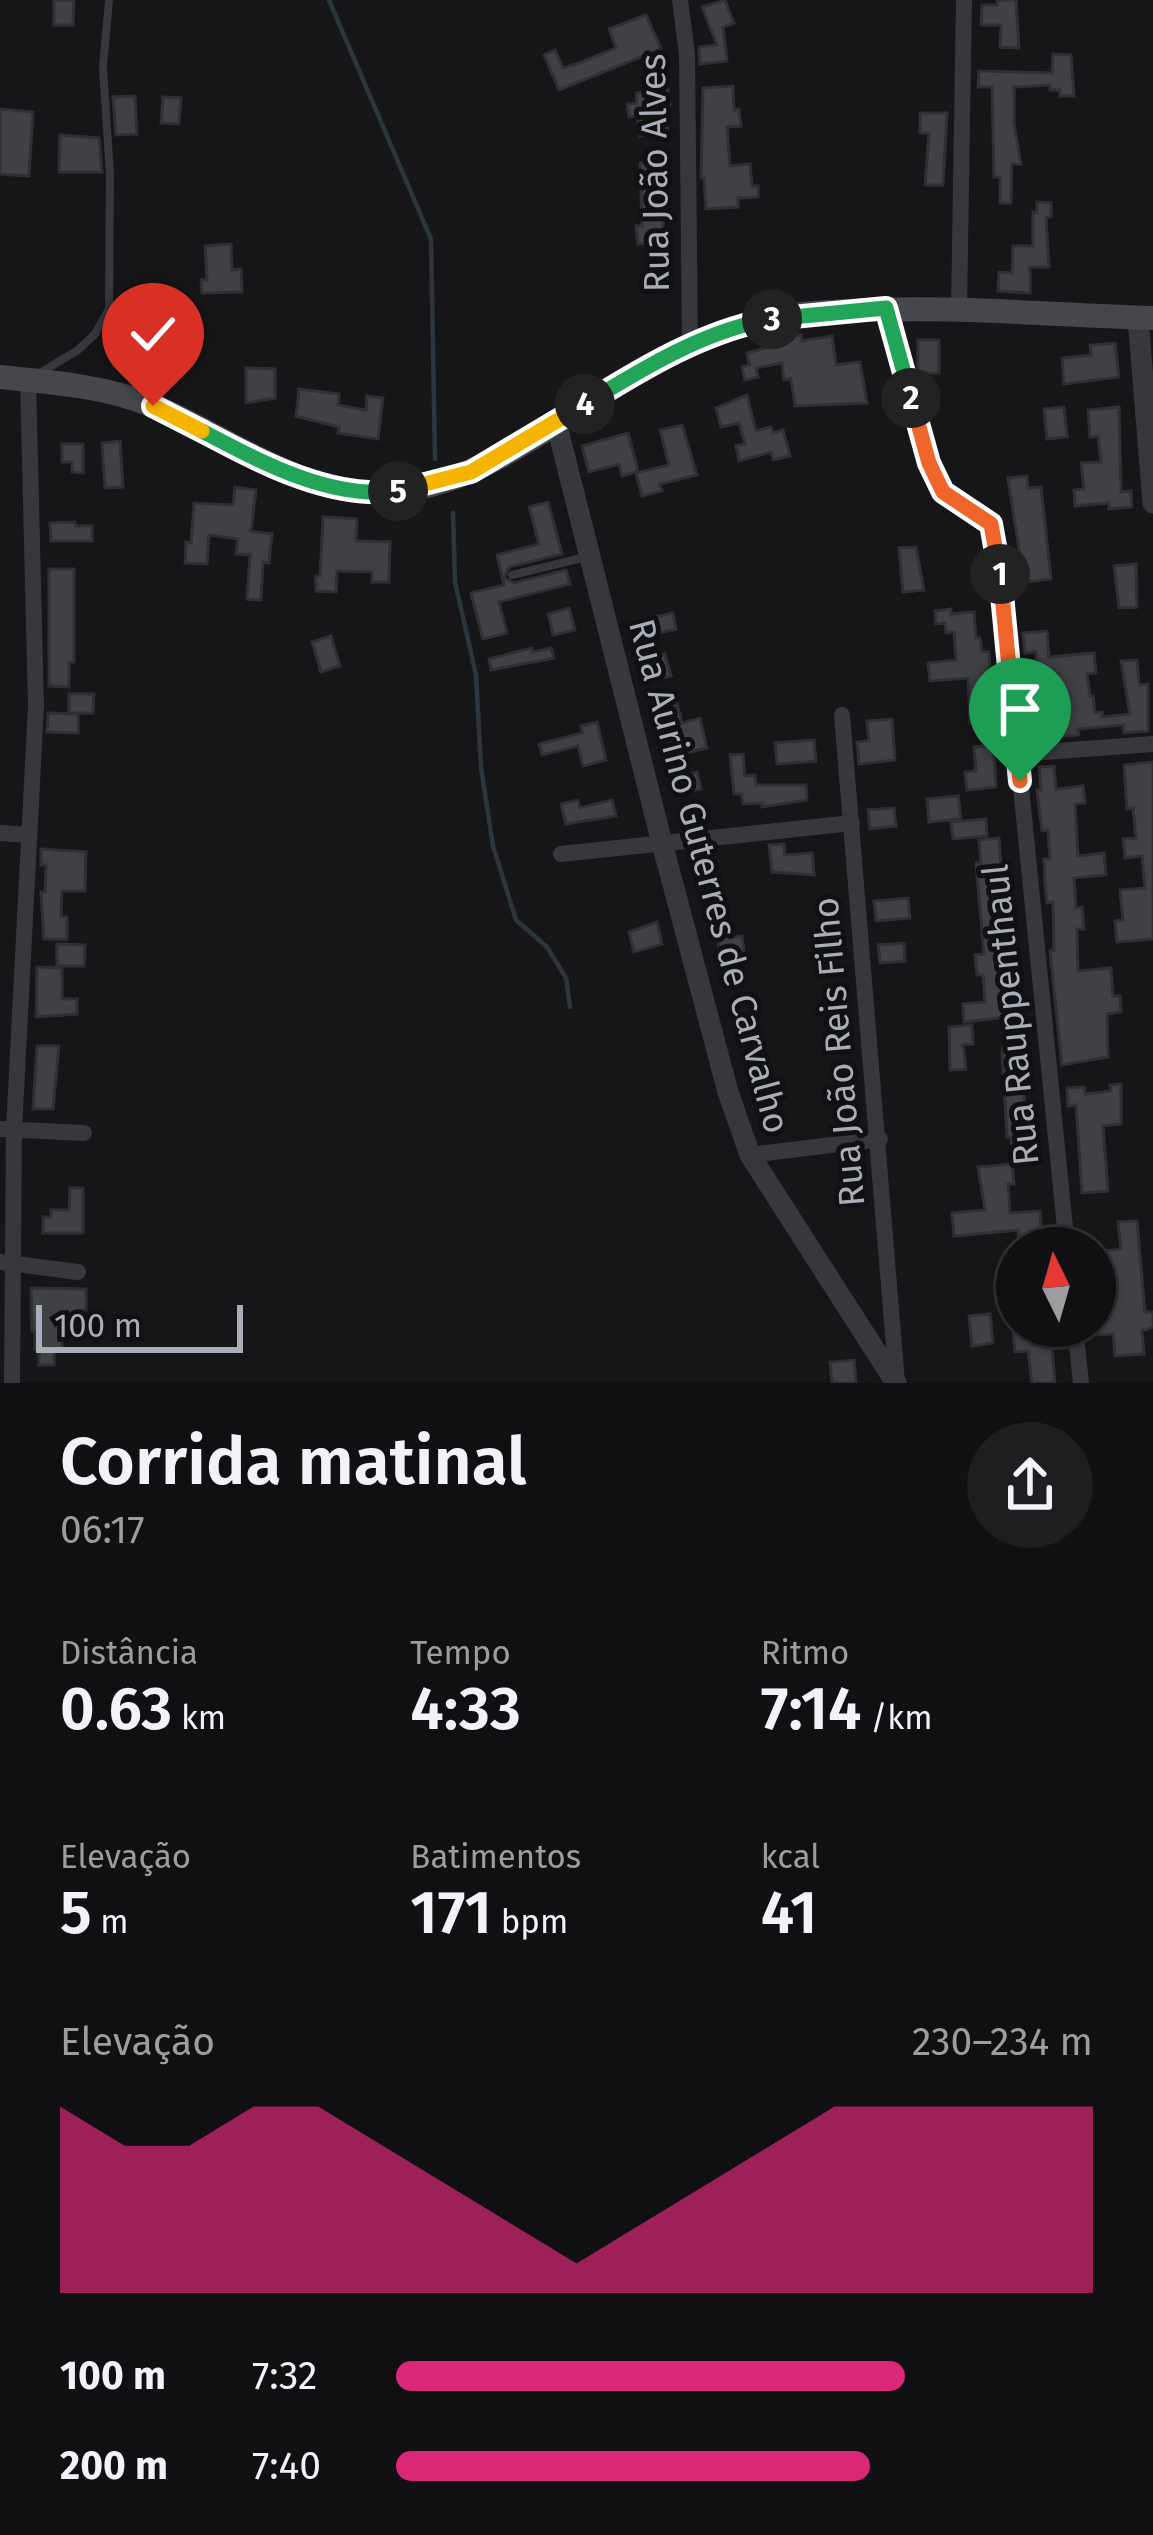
<!DOCTYPE html>
<html lang="pt">
<head>
<meta charset="utf-8">
<style>
  :root { --surface:#101012; --page:#1e1e20; --text:#f1f3f6; --muted:#9c9d9f; --line:#303032; --accent:#db2777 }
  body { margin:0; font-family:"Fira Sans",sans-serif; background:var(--page); color:var(--text); height:100vh; display:flex; flex-direction:column; font-size:45px; white-space:nowrap }
  * { box-sizing:border-box; margin:0 }
  p { font-size:39px; color:var(--muted) }
  .icon { flex:none; width:66px; height:66px; fill:none; stroke:currentColor; stroke-width:2; stroke-linecap:round; stroke-linejoin:round }
  .map { position:relative; height:1383px; overflow:hidden }
  .side { display:flex; flex-direction:column; background:var(--surface); flex:1 }
  .side>* { flex:none }
  .needle { width:78px; rotate:355deg }
  .tools { position:absolute; left:996px; top:1227px; display:grid; gap:24px }
  .tools a { display:grid; place-items:center; width:120px; height:120px; border-radius:50%; background:var(--surface); box-shadow:0 3px 9px #0004,0 0 0 3px var(--line); font-size:60px }
  .scale { position:absolute; left:36px; bottom:30px; width:207px; box-sizing:border-box; padding-left:12px; border:6px solid #a8adb8; border-top:0; font-size:33px; line-height:42px; white-space:nowrap; color:#a8adb8; -webkit-text-stroke:9px #111113; paint-order:stroke }
  .pin { position:absolute; display:grid; place-items:center; width:102px; height:102px; color:#fff; margin:-123px -51px; border-radius:50% 50% 50% 0; rotate:-45deg; box-shadow:0 0 12px #0007 }
  .pin .icon { rotate:45deg }
  .km { position:absolute; width:60px; height:60px; margin:-30px; border-radius:50%; background:#222; color:#fff; font-size:33px; line-height:60px; text-align:center }
  .round { display:grid; place-items:center; flex:none; width:126px; height:126px; border-radius:63px; background:var(--page) }
  .headline { display:flex; align-items:center; justify-content:space-between; height:204px; padding:0 60px }
  h1 { font-size:66px; font-weight:600; line-height:90px }
  .stats { display:grid; grid-template-columns:repeat(3,1fr); gap:18px; height:204px; padding:12px 60px }
  .stats div { display:grid; align-content:center }
  .stats b { font-size:60px; font-weight:600 }
  .stats small { font-size:33px; font-weight:400 }
  .stats p { font-size:33px }
  .chart { height:336px; padding:24px 60px }
  .chart p { display:flex; justify-content:space-between }
  .chart svg { width:100%; height:216px; margin-top:12px; fill:var(--accent); opacity:.7 }
  ul { padding:0 60px; list-style:none; font-size:39px }
  li { display:grid; grid-template-columns:192px 144px 1fr; align-items:center; height:90px }
  li i { height:30px; border-radius:15px; background:var(--accent) }
  .map>svg:first-child { display:block }
  .lines { fill:none; stroke-linecap:round; stroke-linejoin:round }
  .stream { stroke:#2c353c; stroke-width:4.5 }
  .building { fill:#404145; stroke:#303034; stroke-width:3 }
  .service { stroke:#37383d; stroke-width:8 }
  .minor { stroke:#37383d; stroke-width:16 }
  .tertiary { stroke:#37383d; stroke-width:21 }
  .secondary { stroke:#45474d; stroke-width:24 }
  .split-1-casing { stroke:#fff; stroke-width:24 }
  .split-2-casing { stroke:#fff; stroke-width:24 }
  .split-3-casing { stroke:#fff; stroke-width:24 }
  .split-4-casing { stroke:#fff; stroke-width:24 }
  .split-5-casing { stroke:#fff; stroke-width:24 }
  .split-6-casing { stroke:#fff; stroke-width:24 }
  .split-7-casing { stroke:#fff; stroke-width:24 }
  .split-1 { stroke:#f0652b; stroke-width:15 }
  .split-2 { stroke:#f0652b; stroke-width:15 }
  .split-3 { stroke:#22a559; stroke-width:15 }
  .split-4 { stroke:#22a559; stroke-width:15 }
  .split-5 { stroke:#f5b400; stroke-width:15 }
  .split-6 { stroke:#22a559; stroke-width:15 }
  .split-7 { stroke:#f5b400; stroke-width:15 }
  .labels { text-anchor:middle; stroke-width:10; stroke-linejoin:round; paint-order:stroke }
  .street-label { font-size:36px; fill:#a8adb8; stroke:#111113 }
</style>
</head>
<body>
<div class="map">
<svg width="1153" height="1383" viewBox="0 0 1153 1383">
  <rect width="100%" height="100%" fill="#161618"/>
  <g class="lines">
    <!-- stream -->
    <g class="stream">
      <polyline points="329,0 431,239 435,459"/>
      <polyline points="453,513 455,582 476,675 481,767 493,846 516,920 547,947 566,978 570,1007"/>
    </g>
  </g>
  <!-- building -->
  <g class="building">
    <polygon points="54,0 74,0 73,25 54,25"/>
    <polygon points="725,0 734,23 723,27 727,61 700,64 699,47 717,45 702,7"/>
    <polygon points="997,0 1016,0 1019,48 1000,47 1001,25 981,25 982,5 997,5"/>
    <polygon points="646,15 661,49 559,90 544,55 555,50 563,68 579,63 616,48 609,29"/>
    <polygon points="1053,54 1071,55 1074,96 1060,96 1060,90 1050,90 1050,85 1014,87 1014,124 1021,164 1012,164 1011,203 1000,203 1000,177 994,177 992,87 978,87 979,71 1052,73"/>
    <polygon points="733,86 734,110 739,109 741,126 727,127 730,166 750,164 752,186 758,186 758,197 738,198 738,207 706,209 704,178 701,178 703,88"/>
    <polygon points="668,89 670,105 663,106 668,131 640,136 637,116 629,117 627,104 637,103 636,93"/>
    <polygon points="135,96 137,134 116,135 113,97"/>
    <polygon points="163,97 181,98 179,124 161,123"/>
    <polygon points="0,109 33,112 29,176 0,174"/>
    <polygon points="920,113 947,113 943,185 925,185 929,133 920,133"/>
    <polygon points="60,135 99,138 102,172 59,172"/>
    <polygon points="664,162 663,241 638,244 636,226 642,226 640,163"/>
    <polygon points="1037,202 1051,203 1051,217 1046,217 1049,267 1030,267 1030,293 998,291 999,272 1012,273 1013,246 1033,246 1033,212 1037,213"/>
    <polygon points="231,244 232,270 241,269 242,292 202,293 201,280 207,280 205,246"/>
    <polygon points="801,335 802,341 832,336 836,365 860,362 867,403 795,406 791,379 784,380 782,363 756,368 758,377 745,380 742,367 749,365 747,353 769,347 768,340"/>
    <rect x="918" y="340" width="21" height="33"/>
    <polygon points="1115,343 1119,377 1064,384 1062,358 1091,355 1090,345"/>
    <polygon points="246,368 275,369 275,398 246,403"/>
    <polygon points="299,389 339,394 338,405 366,410 367,396 383,398 378,439 338,433 339,427 296,416"/>
    <polygon points="747,395 756,431 771,427 773,433 783,430 790,456 773,460 771,452 739,461 736,446 745,444 739,423 721,427 716,408"/>
    <polygon points="1064,407 1067,437 1047,439 1044,409"/>
    <polygon points="1119,407 1121,492 1131,491 1132,507 1109,509 1109,503 1075,506 1074,490 1084,489 1081,463 1101,462 1098,436 1090,437 1088,410"/>
    <polygon points="682,425 697,475 660,484 662,491 642,496 636,473 669,465 660,430"/>
    <polygon points="628,433 638,471 622,476 619,464 589,472 582,446"/>
    <polygon points="120,441 123,487 105,488 102,443"/>
    <polygon points="62,444 83,444 83,473 72,472 72,462 62,462"/>
    <polygon points="1027,476 1028,488 1041,487 1051,579 1024,582 1008,478"/>
    <polygon points="235,487 256,490 251,531 272,534 269,563 263,562 261,600 247,599 250,555 236,554 238,539 209,535 207,564 185,563 186,542 191,543 194,503 233,505"/>
    <polygon points="548,502 562,554 509,567 504,578 514,583 566,570 570,584 499,602 507,633 483,639 471,593 504,585 497,555 539,544 529,507"/>
    <polygon points="323,517 357,519 356,541 390,542 389,582 372,582 372,572 337,571 336,592 316,591 316,576 320,576"/>
    <polygon points="75,522 76,526 92,526 92,541 51,541 50,523"/>
    <polygon points="916,547 924,590 903,592 899,548"/>
    <polygon points="1136,564 1137,607 1119,608 1114,566"/>
    <polygon points="49,569 74,569 74,662 69,662 69,687 49,686"/>
    <polygon points="569,608 575,630 553,635 548,614"/>
    <polygon points="951,609 951,614 974,612 976,638 980,638 982,652 989,652 993,721 970,723 968,678 930,681 928,663 956,660 954,632 946,633 945,623 936,624 935,611"/>
    <polygon points="673,613 676,629 646,636 642,620"/>
    <polygon points="1047,631 1049,657 1094,653 1096,673 1087,674 1090,696 1093,696 1095,713 1102,712 1102,717 1130,714 1121,661 1137,660 1139,685 1148,684 1148,731 1124,733 1123,725 1078,729 1079,735 1046,738 1042,694 1037,695 1036,652 1025,653 1023,633"/>
    <polygon points="331,636 340,666 321,672 312,642"/>
    <polygon points="532,648 533,652 551,648 554,658 491,670 489,659"/>
    <polygon points="665,654 671,676 650,681 645,660"/>
    <polygon points="69,694 94,694 93,713 69,713"/>
    <polygon points="677,703 682,723 700,718 707,748 676,755 682,776 697,772 701,789 675,795 656,709"/>
    <polygon points="48,713 78,714 78,733 47,732"/>
    <polygon points="892,719 895,760 859,764 857,742 869,741 867,721"/>
    <polygon points="597,722 606,760 583,766 578,746 542,755 539,744 582,733 581,726"/>
    <polygon points="814,740 816,761 777,764 775,743"/>
    <polygon points="993,745 996,787 967,790 965,772 976,771 974,747"/>
    <polygon points="743,754 745,776 755,775 756,785 806,785 807,800 762,807 762,803 743,804 742,794 734,794 730,755"/>
    <polygon points="1153,762 1153,939 1117,942 1115,921 1123,920 1120,890 1145,888 1142,856 1125,858 1123,839 1136,838 1133,808 1127,809 1124,765"/>
    <polygon points="1054,766 1056,789 1083,786 1085,803 1075,804 1078,856 1104,853 1106,875 1074,878 1076,908 1082,907 1084,929 1077,929 1078,971 1111,968 1113,996 1120,996 1121,1012 1107,1014 1108,1057 1062,1065 1050,951 1054,950 1053,902 1047,903 1045,882 1044,859 1050,859 1048,830 1042,831 1037,790 1041,790 1039,767"/>
    <polygon points="958,796 961,819 929,822 927,799"/>
    <polygon points="578,800 580,808 612,800 616,816 566,824 561,804"/>
    <polygon points="894,808 896,826 870,829 868,810"/>
    <polygon points="986,819 987,836 953,839 951,822"/>
    <polygon points="999,838 1004,906 1010,906 1012,934 1004,935 1006,978 1012,978 1013,988 1019,987 1021,1015 964,1022 963,1004 985,1002 983,975 977,975 975,955 984,954 976,863 981,863 979,840"/>
    <polygon points="784,844 785,855 812,853 814,875 772,872 769,845"/>
    <polygon points="41,849 86,852 85,891 62,891 61,917 67,917 67,939 44,939 41,892 45,892 46,865 41,865"/>
    <polygon points="908,898 910,918 876,921 874,901"/>
    <polygon points="721,903 729,938 742,936 745,958 720,961 717,932 713,933 709,917 715,916 714,905"/>
    <polygon points="657,922 662,944 634,952 629,932"/>
    <polygon points="904,943 905,961 880,963 878,945"/>
    <polygon points="57,944 85,945 84,966 57,966"/>
    <polygon points="37,967 62,968 62,999 77,999 77,1014 36,1017"/>
    <polygon points="972,1025 973,1044 963,1045 966,1069 950,1070 949,1027"/>
    <polygon points="1028,1044 1029,1056 1019,1057 1032,1159 1013,1161 1011,1137 1007,1137 1002,1052 1003,1047"/>
    <polygon points="37,1046 59,1046 53,1109 33,1109"/>
    <polygon points="1121,1084 1121,1124 1103,1126 1108,1191 1082,1193 1076,1105 1068,1106 1067,1088 1084,1087 1085,1094 1111,1091 1110,1085"/>
    <polygon points="1012,1164 1014,1184 1008,1184 1010,1213 1040,1211 1042,1245 1019,1247 1018,1230 954,1236 952,1213 985,1210 978,1167"/>
    <polygon points="70,1188 83,1188 83,1233 43,1233 43,1217 51,1217 51,1210 69,1210"/>
    <polygon points="1137,1221 1145,1312 1153,1312 1153,1327 1142,1331 1144,1354 1115,1356 1113,1334 1098,1335 1095,1252 1121,1249 1118,1222"/>
    <polygon points="31,1288 86,1289 86,1310 78,1310 78,1331 62,1331 62,1351 54,1351 54,1365 39,1365 39,1349 35,1349 35,1331 32,1331"/>
    <polygon points="990,1314 993,1343 972,1346 969,1316"/>
    <polygon points="1050,1327 1055,1383 1032,1383 1028,1351 1015,1352 1013,1331"/>
    <polygon points="854,1360 856,1383 832,1383 830,1362"/>
  </g>
  <g class="lines">
    <!-- service -->
    <g class="service">
      <polyline points="40,373 78,350 95,334 109,309 110,175 103,67 109,0"/>
      <polyline points="512,575 586,557"/>
    </g>
    <!-- minor -->
    <g class="minor">
      <polyline points="680,0 687,54 690,345"/>
      <path d="M886 308C899 352 918 454 941 488 959 514 985 507 997 546L1067 1248"/>
      <polyline points="959,310 964,0"/>
      <polyline points="842,715 897,1382"/>
      <polyline points="1017,754 1153,744"/>
      <polyline points="0,833 28,835"/>
      <polyline points="561,854 852,823"/>
      <polyline points="0,1129 84,1133"/>
      <polyline points="750,1155 880,1139"/>
      <polyline points="0,1262 78,1272"/>
      <polyline points="1075,1326 1081,1383"/>
      <polyline points="12,1383 14,1130 36,706 28,379"/>
    </g>
    <!-- tertiary -->
    <g class="tertiary">
      <polyline points="1138,318 1153,503"/>
      <polyline points="556,422 662,843 728,1092 750,1155 896,1383"/>
    </g>
    <!-- secondary -->
    <path class="secondary" d="M0 377C50 382 104 386 151 405 229 437 298 496 387 492 475 488 549 424 622 381 661 358 703 337 746 324 777 314 812 313 845 311 947 305 1050 315 1153 318"/>
  </g>
  <g class="lines">
    <defs>
      <polyline id="split-1" points="1000,574 1020,781"/>
      <polyline id="split-2" points="911,398 929,463 943,492 991,524 1000,574"/>
      <polyline id="split-3" points="772,319 886,308 911,398"/>
      <path id="split-4" d="M585 404C642 369 705 330 772 319"/>
      <polyline id="split-5" points="398,491 471,472 585,404"/>
      <path id="split-6" d="M202 431C261 462 330 500 398 491"/>
      <polyline id="split-7" points="153,406 202,431"/>
    </defs>
    <!-- split-1 casing -->
    <use href="#split-1" class="split-1-casing"/>
    <!-- split-2 casing -->
    <use href="#split-2" class="split-2-casing"/>
    <!-- split-3 casing -->
    <use href="#split-3" class="split-3-casing"/>
    <!-- split-4 casing -->
    <use href="#split-4" class="split-4-casing"/>
    <!-- split-5 casing -->
    <use href="#split-5" class="split-5-casing"/>
    <!-- split-6 casing -->
    <use href="#split-6" class="split-6-casing"/>
    <!-- split-7 casing -->
    <use href="#split-7" class="split-7-casing"/>
    <!-- split-1 -->
    <use href="#split-1" class="split-1"/>
    <!-- split-2 -->
    <use href="#split-2" class="split-2"/>
    <!-- split-3 -->
    <use href="#split-3" class="split-3"/>
    <!-- split-4 -->
    <use href="#split-4" class="split-4"/>
    <!-- split-5 -->
    <use href="#split-5" class="split-5"/>
    <!-- split-6 -->
    <use href="#split-6" class="split-6"/>
    <!-- split-7 -->
    <use href="#split-7" class="split-7"/>
  </g>
  <g class="labels">
    <!-- street labels -->
    <g class="street-label">
      <text transform="translate(654 173) rotate(-91)" y="13">Rua João Alves</text>
      <text transform="translate(710 876) rotate(75)" y="13">Rua Aurino Guterres de Carvalho</text>
      <text transform="translate(1010 1015) rotate(-96)" y="13">Rua Rauppenthaul</text>
      <text transform="translate(838 1052) rotate(-95)" y="13">Rua João Reis Filho</text>
    </g>
  </g>
</svg>
<div class="tools">
<a><svg class="needle" viewBox="-14 -14 28 28"><path d="M0-13l5 13h-10z" fill="#e53935"/><path d="M0 13l5-13h-10z" fill="#9c9d9f"/></svg></a>
</div>
<div class="scale">100 m</div>
<div class="pin" style="left:1020px;top:781px;background:#1e9e55"><svg class="icon" aria-label="arrive" viewBox="0 0 24 24"><path d="M6 21V4h12l-3 4 3 4H6"/></svg></div>
<div class="pin" style="left:153px;top:406px;background:#d93025"><svg class="icon" aria-label="check" viewBox="0 0 24 24"><path d="M5 12l5 5 9-10"/></svg></div>
<b class="km" style="left:1000px;top:574px">1</b>
<b class="km" style="left:911px;top:398px">2</b>
<b class="km" style="left:772px;top:319px">3</b>
<b class="km" style="left:585px;top:404px">4</b>
<b class="km" style="left:398px;top:491px">5</b>
</div>
<section class="side">
<div class="headline"><div><h1>Corrida matinal</h1><p>06:17</p></div><a class="round"><svg class="icon" aria-label="share" viewBox="0 0 24 24"><path d="M12 15V3M7 8l5-5 5 5M5 13v7h14v-7"/></svg></a></div>
<div class="stats">
<div><p>Distância</p><b>0.63<small> km</small></b></div>
<div><p>Tempo</p><b>4:33</b></div>
<div><p>Ritmo</p><b>7:14<small> /km</small></b></div>
</div>
<div class="stats">
<div><p>Elevação</p><b>5<small> m</small></b></div>
<div><p>Batimentos</p><b>171<small> bpm</small></b></div>
<div><p>kcal</p><b>41</b></div>
</div>
<div class="chart"><p><span>Elevação</span>230–234 m</p>
<svg viewBox="0 0 160 44" preserveAspectRatio="none"><path d="M0 44V6L10 14L20 14L30 6L40 6L50 14L60 22L70 30L80 38L90 30L100 22L110 14L120 6L130 6L140 6L150 6L160 6V44z"/></svg>
</div>
<ul>
<li><b>100 m</b>7:32<i style="width:73%"></i></li>
<li><b>200 m</b>7:40<i style="width:68%"></i></li>
</ul>
</section>
</body>
</html>
